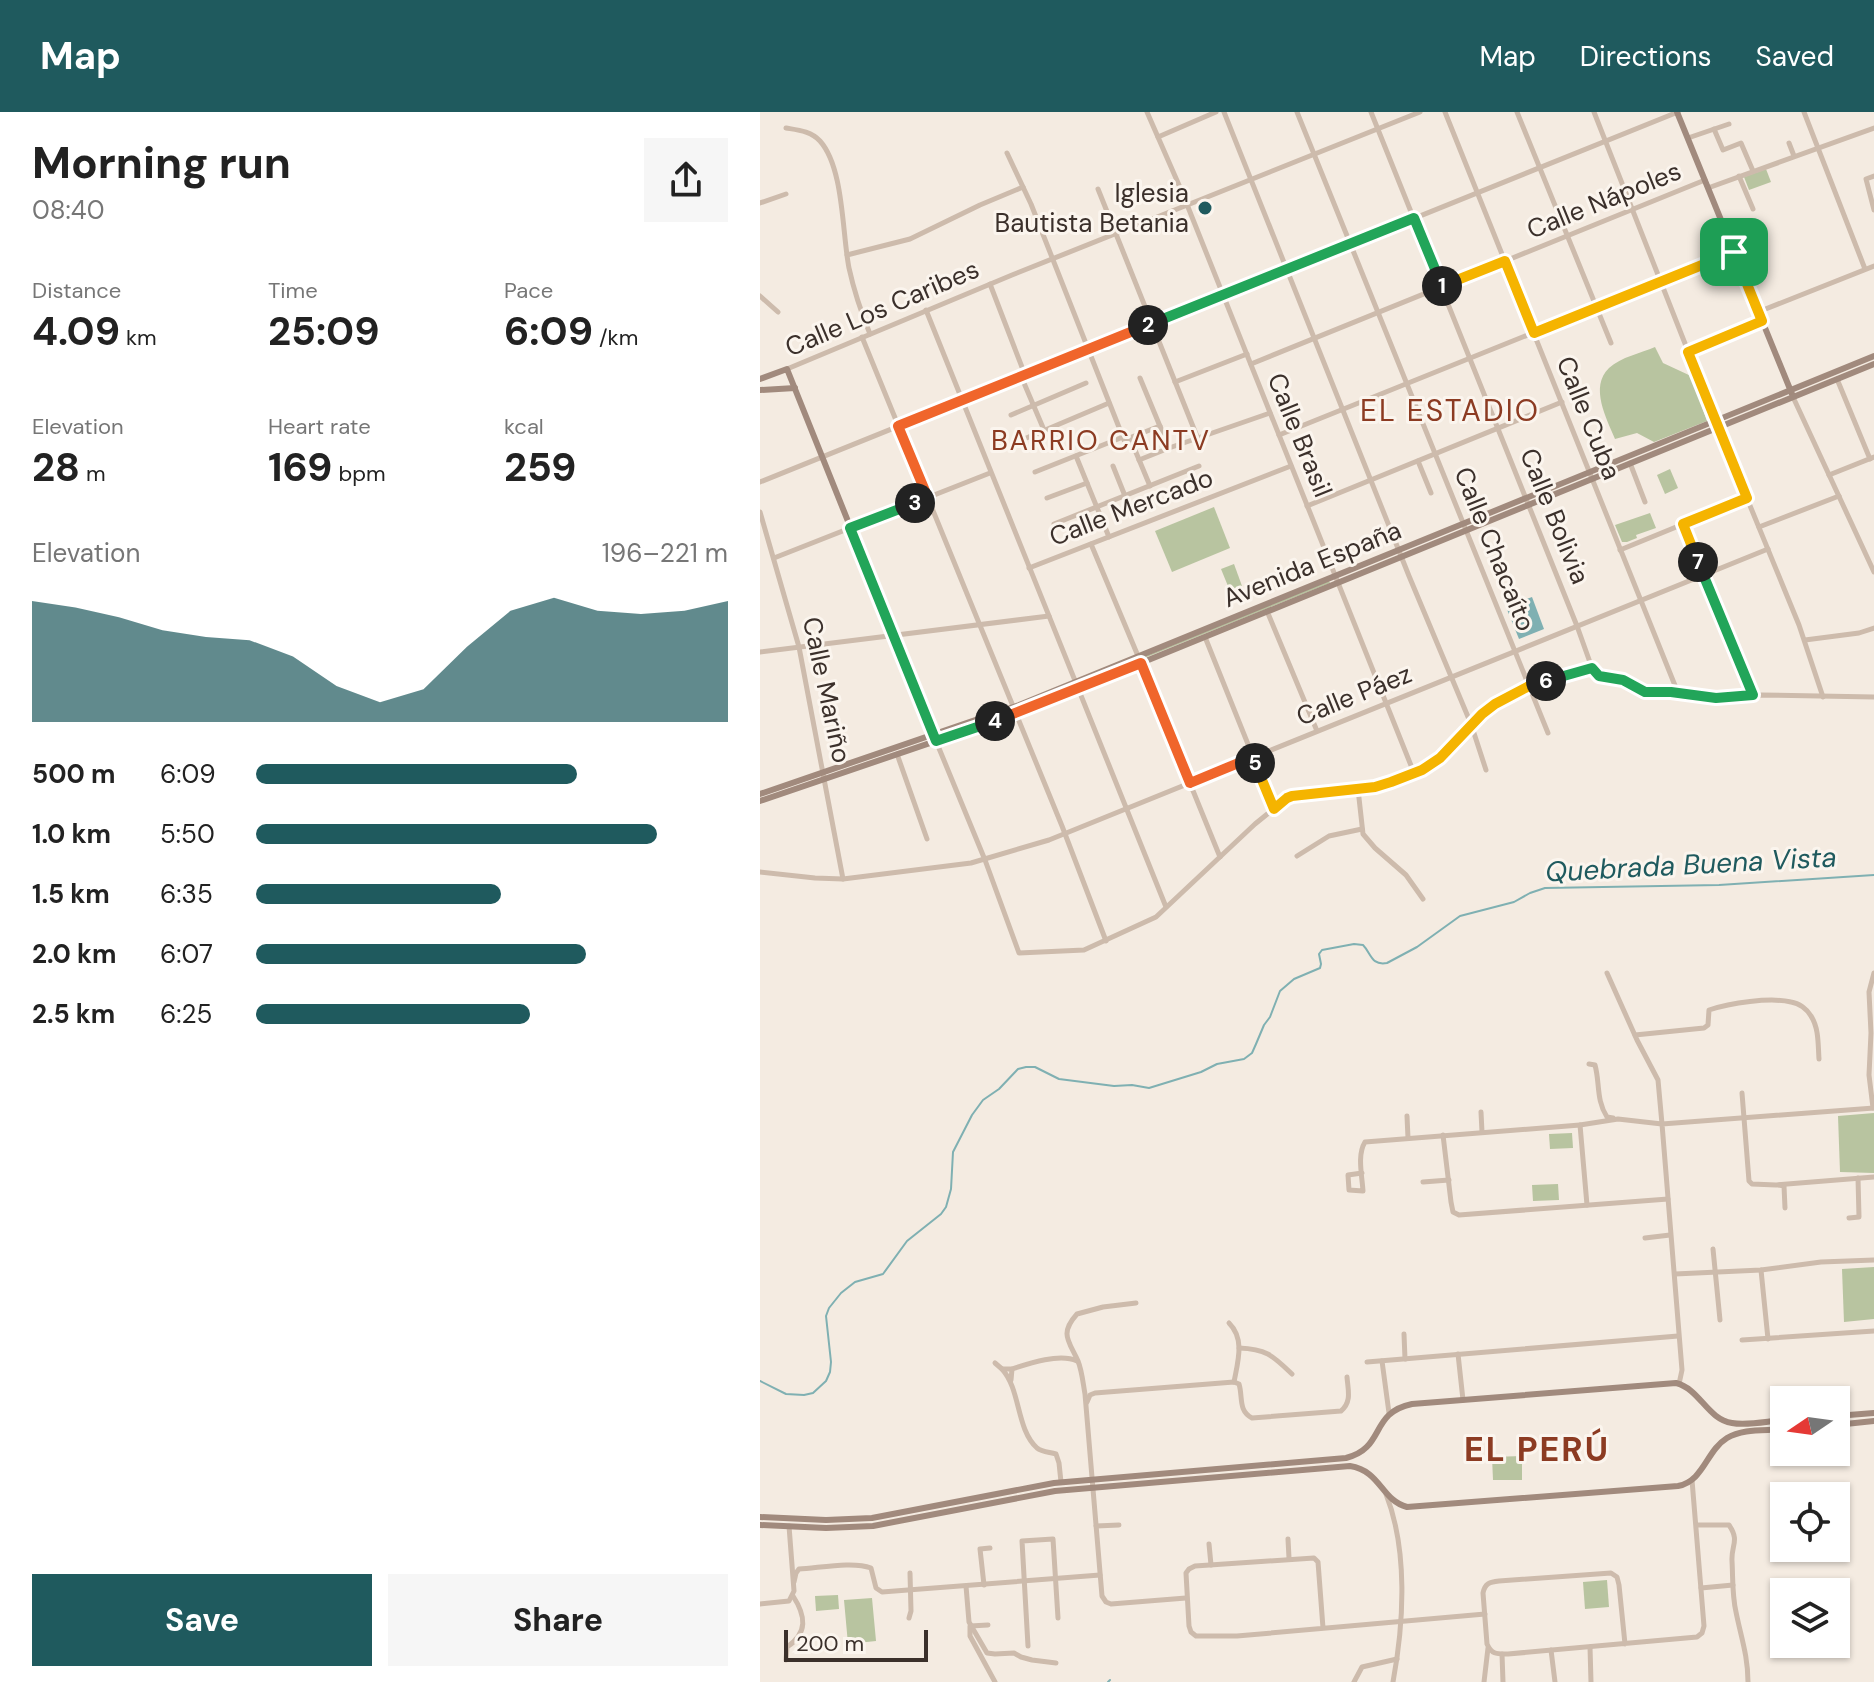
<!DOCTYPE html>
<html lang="en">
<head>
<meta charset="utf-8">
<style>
  :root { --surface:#fff; --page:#f6f6f6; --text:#222; --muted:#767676; --accent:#1f5a5e }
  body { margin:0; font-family:"DM Sans",sans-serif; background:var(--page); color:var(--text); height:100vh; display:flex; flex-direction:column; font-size:30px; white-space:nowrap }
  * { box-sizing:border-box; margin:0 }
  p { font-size:26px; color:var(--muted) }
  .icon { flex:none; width:44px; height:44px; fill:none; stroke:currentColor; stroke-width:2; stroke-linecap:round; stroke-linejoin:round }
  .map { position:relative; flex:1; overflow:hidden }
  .drawer { display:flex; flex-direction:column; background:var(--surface); width:760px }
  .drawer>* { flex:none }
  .needle { width:52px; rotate:257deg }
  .fabs { position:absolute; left:1010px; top:1274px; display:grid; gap:16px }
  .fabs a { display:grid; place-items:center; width:80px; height:80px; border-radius:0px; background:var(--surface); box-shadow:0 2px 6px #0004; font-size:40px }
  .scale { position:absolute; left:24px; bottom:20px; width:144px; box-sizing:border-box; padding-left:8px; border:4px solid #3b302b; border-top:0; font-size:22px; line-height:28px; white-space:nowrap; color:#3b302b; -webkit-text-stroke:6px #fbf5ee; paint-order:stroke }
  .pin { position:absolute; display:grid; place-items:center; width:68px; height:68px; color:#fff; margin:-34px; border-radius:16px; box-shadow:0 4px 12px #0006 }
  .km { position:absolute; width:40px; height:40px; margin:-20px; border-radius:50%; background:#222; color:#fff; font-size:22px; line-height:40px; text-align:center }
  .round { display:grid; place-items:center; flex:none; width:84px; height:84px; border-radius:0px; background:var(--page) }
  .overview { display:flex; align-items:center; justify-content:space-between; height:136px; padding:0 32px }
  h1 { font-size:44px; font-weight:700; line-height:60px }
  .metrics { display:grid; grid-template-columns:repeat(3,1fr); gap:12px; height:136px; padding:8px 32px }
  .metrics div { display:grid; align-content:center }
  .metrics b { font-size:40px; font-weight:700 }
  .metrics small { font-size:22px; font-weight:400 }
  .metrics p { font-size:22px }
  .chart { height:224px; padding:16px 32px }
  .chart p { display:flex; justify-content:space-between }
  .chart svg { width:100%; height:144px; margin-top:8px; fill:var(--accent); opacity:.7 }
  .cta { display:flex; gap:16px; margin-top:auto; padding:16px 32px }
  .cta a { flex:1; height:92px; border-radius:0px; background:var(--accent); color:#fff; font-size:32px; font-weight:700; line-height:92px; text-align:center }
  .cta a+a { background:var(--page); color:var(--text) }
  ul { padding:0 32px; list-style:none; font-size:26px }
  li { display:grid; grid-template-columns:128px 96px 1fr; align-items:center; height:60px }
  li i { height:20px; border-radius:10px; background:var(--accent) }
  header { display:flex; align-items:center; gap:48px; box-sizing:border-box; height:112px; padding:0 40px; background:var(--accent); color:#fff }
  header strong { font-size:38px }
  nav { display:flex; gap:44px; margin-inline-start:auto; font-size:28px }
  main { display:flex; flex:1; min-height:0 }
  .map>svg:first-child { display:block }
  .green { fill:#b8c4a0 }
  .water { fill:#7fb0b2 }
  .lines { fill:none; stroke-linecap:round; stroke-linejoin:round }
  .stream { stroke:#7fb0b2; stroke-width:2 }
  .street { stroke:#cdbbac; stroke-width:5 }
  .secondary { stroke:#a18a7d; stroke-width:6 }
  .split-1-casing { stroke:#fff; stroke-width:16 }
  .split-2-casing { stroke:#fff; stroke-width:16 }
  .split-3-casing { stroke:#fff; stroke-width:16 }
  .split-4-casing { stroke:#fff; stroke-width:16 }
  .split-5-casing { stroke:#fff; stroke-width:16 }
  .split-6-casing { stroke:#fff; stroke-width:16 }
  .split-7-casing { stroke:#fff; stroke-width:16 }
  .split-8-casing { stroke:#fff; stroke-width:16 }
  .split-1 { stroke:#f5b400; stroke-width:10 }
  .split-2 { stroke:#22a559; stroke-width:10 }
  .split-3 { stroke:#f0652b; stroke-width:10 }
  .split-4 { stroke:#22a559; stroke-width:10 }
  .split-5 { stroke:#f0652b; stroke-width:10 }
  .split-6 { stroke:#f5b400; stroke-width:10 }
  .split-7 { stroke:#22a559; stroke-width:10 }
  .split-8 { stroke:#f5b400; stroke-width:10 }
  .poi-dot { fill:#1f5a5e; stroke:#fbf5ee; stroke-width:3 }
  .labels { text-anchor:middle; stroke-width:6; stroke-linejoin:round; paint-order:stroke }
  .poi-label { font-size:26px; fill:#3b302b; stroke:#fbf5ee; text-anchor:end }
  .street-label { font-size:26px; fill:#3b302b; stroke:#fbf5ee }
  .neighbourhood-label { font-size:28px; letter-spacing:2px; fill:#8c3b22; stroke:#fbf5ee }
  .water-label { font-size:28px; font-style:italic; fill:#1f5a5e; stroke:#fbf5ee }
  .quarter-label { font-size:30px; letter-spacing:2px; fill:#8c3b22; stroke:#fbf5ee }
  .district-label { font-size:34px; font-weight:bold; letter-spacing:2px; fill:#8c3b22; stroke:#fbf5ee }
</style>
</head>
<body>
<header>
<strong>Map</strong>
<nav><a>Map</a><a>Directions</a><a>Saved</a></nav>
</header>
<main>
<section class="drawer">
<div class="overview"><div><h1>Morning run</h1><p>08:40</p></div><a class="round"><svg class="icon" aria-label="share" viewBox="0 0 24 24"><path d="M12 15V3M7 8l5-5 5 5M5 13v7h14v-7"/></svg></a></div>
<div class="metrics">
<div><p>Distance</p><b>4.09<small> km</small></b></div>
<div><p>Time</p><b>25:09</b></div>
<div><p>Pace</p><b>6:09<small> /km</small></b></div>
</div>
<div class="metrics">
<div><p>Elevation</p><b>28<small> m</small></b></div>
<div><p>Heart rate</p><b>169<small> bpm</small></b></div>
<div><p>kcal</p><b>259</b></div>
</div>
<div class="chart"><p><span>Elevation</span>196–221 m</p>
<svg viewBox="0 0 160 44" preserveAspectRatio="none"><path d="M0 44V7L10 9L20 12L30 16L40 18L50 19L60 24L70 33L80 38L90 34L100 21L110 10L120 6L130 10L140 11L150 10L160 7V44z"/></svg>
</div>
<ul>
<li><b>500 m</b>6:09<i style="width:68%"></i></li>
<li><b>1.0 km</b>5:50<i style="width:85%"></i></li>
<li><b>1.5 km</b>6:35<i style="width:52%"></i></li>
<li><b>2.0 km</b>6:07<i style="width:70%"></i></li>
<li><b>2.5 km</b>6:25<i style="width:58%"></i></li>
</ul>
<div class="cta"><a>Save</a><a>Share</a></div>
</section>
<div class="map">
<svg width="1114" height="1570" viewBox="0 0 1114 1570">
  <rect width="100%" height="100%" fill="#f4ebe1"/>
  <!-- green -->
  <g class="green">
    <polygon points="1006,57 1011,70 989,78 984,65"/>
    <path d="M895 235 903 251 931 264 947 309 894 330 877 321 855 327C847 307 829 275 849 256 861 245 881 241 895 235Z"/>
    <polygon points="910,357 918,376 905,382 897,363"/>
    <polygon points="454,395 470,436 412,460 395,419"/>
    <polygon points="890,401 896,416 876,423 877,426 867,430 862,430 855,413"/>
    <polygon points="474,452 482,474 470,479 461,457"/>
    <polygon points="569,469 570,471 325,570 325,569"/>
    <polygon points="1114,1001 1114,1061 1080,1060 1078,1004"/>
    <polygon points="812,1021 813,1036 790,1037 789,1022"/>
    <polygon points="798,1072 799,1088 773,1089 772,1073"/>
    <polygon points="1114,1155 1114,1207 1084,1210 1082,1157"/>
    <polygon points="762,1344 762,1368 733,1368 732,1345"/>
    <polygon points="847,1468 849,1495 825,1497 823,1470"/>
    <polygon points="78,1483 79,1497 56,1499 55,1484"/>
    <polygon points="112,1486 116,1529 88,1532 84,1488"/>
  </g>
  <!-- water -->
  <polygon class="water" points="772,485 784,517 759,527 746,495"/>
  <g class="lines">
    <!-- stream -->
    <g class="stream">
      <path d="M0 1269 26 1282 44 1283 53 1281 66 1269 70 1260 71 1250 66 1204 69 1196 81 1181 95 1170 123 1162 147 1129 181 1102 186 1095 191 1077 193 1040 212 1003 223 988 239 977 258 957 266 955H275L299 967 354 974 372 973 389 976 441 960 457 952 484 947 492 941 496 932 504 913 510 905 520 879 534 867 560 856 561 852 559 842 562 838 594 832 603 833C611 841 611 854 627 851L657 835 700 804 754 790 770 781 785 776 959 773 1114 763"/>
      <polyline points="348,1570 350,1568"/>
    </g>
    <!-- street -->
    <g class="street">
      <polyline points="387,0 422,80 654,661"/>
      <polyline points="464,0 649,464 711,612 726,658"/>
      <polyline points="537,0 788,621"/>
      <polyline points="611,0 817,514 832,556 839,564 863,568 885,580 911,580 956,586 1001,583 1114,585"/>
      <polyline points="685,0 918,581"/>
      <polyline points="757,0 851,231"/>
      <polyline points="834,0 961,323 1039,513 1063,585"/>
      <polyline points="1044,0 1105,157"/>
      <path d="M26 16C38 18 51 19 60 29 84 56 82 121 89 156 94 179 101 200 110 222"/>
      <polyline points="954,17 963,38 981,31 993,59"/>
      <polyline points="398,25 456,0"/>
      <polyline points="928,26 969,12"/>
      <polyline points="1029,31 1034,44"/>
      <polyline points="247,41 271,92 364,328 400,314"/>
      <polyline points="979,64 993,97"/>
      <polyline points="1114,64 1106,67 1114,98"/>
      <polyline points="948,76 1114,16"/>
      <polyline points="338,77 438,327"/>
      <polyline points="0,91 26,82"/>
      <polyline points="87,143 150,127 220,93 263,75"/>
      <polyline points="230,172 265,263"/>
      <polyline points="0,184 18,200"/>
      <polyline points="166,198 406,795"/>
      <polyline points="998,200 1114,154"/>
      <polyline points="102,225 302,714 346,829"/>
      <polyline points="928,240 1002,209"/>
      <polyline points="491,252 945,68"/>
      <polyline points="27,257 252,163 660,0"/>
      <polyline points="261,264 284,318"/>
      <polyline points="380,266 409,336"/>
      <polyline points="1077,267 1110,347"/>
      <polyline points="415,270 487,242"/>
      <polyline points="1033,285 1114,460"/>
      <polyline points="251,303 326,271"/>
      <polyline points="519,323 974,140"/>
      <polyline points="370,326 390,374"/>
      <polyline points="264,327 349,291"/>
      <polyline points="316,344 349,425"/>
      <polyline points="379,348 409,336 510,301"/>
      <polyline points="658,349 671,381"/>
      <polyline points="870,351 885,390"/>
      <polyline points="353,354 365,384"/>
      <polyline points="275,360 363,325"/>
      <polyline points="1069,363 1114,345"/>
      <polyline points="0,370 918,0"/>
      <polyline points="287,386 327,371"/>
      <polyline points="547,394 802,290"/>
      <polyline points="0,400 39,535 83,767"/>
      <polyline points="294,412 439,354"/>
      <polyline points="923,412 993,583"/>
      <polyline points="999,415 1079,384"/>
      <polyline points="331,432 378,544"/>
      <polyline points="860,438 987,386"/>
      <polyline points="14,446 230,361"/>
      <polyline points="269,456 531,354"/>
      <polyline points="507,499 557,619"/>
      <polyline points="445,525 514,697"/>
      <polyline points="1045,528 1099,521 1114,516"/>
      <polyline points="0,540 289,504"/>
      <polyline points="381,551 460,745"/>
      <polyline points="176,629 225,748 259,841 324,838 396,805 495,712 527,686 615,675 631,670 662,658 680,646 722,602 735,592 778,571 832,556"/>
      <polyline points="137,642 167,727"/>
      <polyline points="598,677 603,722 615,736 646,763 663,787"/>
      <polyline points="537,744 569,724 602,717"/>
      <polyline points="0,760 55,766 83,767 211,751 289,728 1008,437"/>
      <path d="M875 923 944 916 948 913 949 898C970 891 1010 885 1031 890 1039 891 1047 897 1051 904 1059 916 1058 933 1059 947"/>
      <path d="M829 952 835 953C840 971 836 988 847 1005L853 1006"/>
      <polyline points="982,981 989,1069 992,1072 1016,1073 1114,1065"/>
      <polyline points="1113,996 1109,963 1111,921 1109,880 1114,861"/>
      <polyline points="721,1000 722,1020"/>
      <polyline points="647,1004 648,1026"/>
      <polyline points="820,1013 858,1007 902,1012 898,968 877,928 847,861"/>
      <polyline points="683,1023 691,1090 693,1100 699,1103 908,1087"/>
      <path d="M602 1061 588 1063 589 1078 603 1079C602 1063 597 1043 605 1030L820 1013 827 1093"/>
      <polyline points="663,1070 689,1068"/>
      <polyline points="1019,1073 1024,1074 1025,1096"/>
      <polyline points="1089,1106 1099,1105 1098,1066"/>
      <polyline points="885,1126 910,1123"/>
      <polyline points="953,1137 960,1208"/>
      <polyline points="1001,1158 1008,1227"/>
      <polyline points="915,1162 1001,1158 1061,1150 1114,1148"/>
      <path d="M376 1191 343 1195 317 1202C299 1222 309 1229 318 1249 322 1259 323 1271 325 1282L342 1484 346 1490 351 1492 426 1486"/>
      <path d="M469 1211C485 1227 478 1249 474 1270"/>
      <polyline points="644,1222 645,1247"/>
      <polyline points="982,1228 1114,1219"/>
      <path d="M479 1236C507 1237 513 1244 532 1262"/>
      <polyline points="698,1242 703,1288"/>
      <polyline points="622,1249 629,1301"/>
      <polyline points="607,1250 918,1224"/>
      <polyline points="235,1251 242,1257 252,1257 251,1268"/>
      <path d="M242 1257C261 1278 256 1317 277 1336 282 1340 289 1340 296 1342L299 1351 301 1370"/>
      <path d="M252 1257C270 1251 300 1241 317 1249"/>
      <polyline points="919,1272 922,1258 902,1012 1114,996"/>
      <path d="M327 1290 330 1283 335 1281 474 1270 479 1272C483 1285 478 1299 492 1306L581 1299C592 1290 588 1278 587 1265"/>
      <path d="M626 1382C648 1438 644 1511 633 1570"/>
      <path d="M937 1413H969C980 1429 971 1433 972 1449 973 1466 972 1483 976 1500 981 1525 988 1544 988 1570"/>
      <polyline points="336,1414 359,1413"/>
      <polyline points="528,1427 529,1446"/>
      <polyline points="449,1432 451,1453"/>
      <path d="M34 1470 36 1461 39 1457C59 1456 93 1449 111 1456L116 1476 122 1480 340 1463"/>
      <polyline points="224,1473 220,1437 230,1436"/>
      <polyline points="206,1474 209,1510 227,1541 235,1542 254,1541 261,1545 272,1548 296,1551"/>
      <polyline points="941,1476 973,1473"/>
      <polyline points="0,1492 29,1489 34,1479 29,1414"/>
      <polyline points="149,1506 151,1499 150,1461"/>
      <polyline points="228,1513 210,1514 210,1524 235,1570"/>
      <polyline points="563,1516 558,1450 554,1446 435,1454 429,1457 426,1461 429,1514 431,1520 436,1524 477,1524 725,1502"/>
      <path d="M865 1532 859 1473 857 1465 851 1461 739 1469C730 1470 725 1471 723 1481L727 1532C732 1543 737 1542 748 1542L937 1525 942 1521 944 1514 932 1368"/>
      <polyline points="268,1534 262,1429 293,1427 298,1506"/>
      <polyline points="830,1535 831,1570"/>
      <polyline points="791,1538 795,1570"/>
      <polyline points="742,1542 743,1570"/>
      <path d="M26 1548 27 1535C48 1521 46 1504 33 1484"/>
      <polyline points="594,1570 602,1555 637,1547"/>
      <polyline points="724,1570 728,1536"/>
    </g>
    <!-- secondary -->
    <g class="secondary">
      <polyline points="917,0 1032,282"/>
      <polyline points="0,267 27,257 174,624"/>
      <polyline points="0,278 35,276"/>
      <polyline points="0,682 259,593 1114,244"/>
      <polyline points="0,689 261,600 1114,252"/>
      <polyline points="1076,1304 1114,1301"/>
      <polyline points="1076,1313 1114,1309"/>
      <path d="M0 1405 66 1408 112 1406 294 1371 586 1346C626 1336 609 1301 652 1292L916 1271C940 1277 947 1307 972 1311 988 1314 1008 1309 1024 1308"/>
      <path d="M0 1413 66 1416 113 1414 295 1379 590 1354C621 1359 621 1388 647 1395L918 1374C944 1369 946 1339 967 1326 983 1316 1006 1319 1024 1317"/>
    </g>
  </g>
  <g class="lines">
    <defs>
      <polyline id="split-1" points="682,174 745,149 774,221 974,140"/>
      <polyline id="split-2" points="388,213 654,106 682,174"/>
      <polyline id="split-3" points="155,391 168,386 138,314 388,213"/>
      <polyline id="split-4" points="155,391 90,416 176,629 235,609"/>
      <polyline id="split-5" points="235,609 381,551 430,671 493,645 495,651"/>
      <polyline id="split-6" points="495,651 514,697 527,686 532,684 615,675 631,670 662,658 680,646 722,602 735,592 769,574 786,569"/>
      <polyline id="split-7" points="786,569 832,556 839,564 863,568 885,580 911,580 956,586 993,583 938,450"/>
      <polyline id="split-8" points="938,450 923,412 987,386 928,240 1002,209 974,140"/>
    </defs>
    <!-- split-1 casing -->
    <use href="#split-1" class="split-1-casing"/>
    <!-- split-2 casing -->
    <use href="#split-2" class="split-2-casing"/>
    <!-- split-3 casing -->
    <use href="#split-3" class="split-3-casing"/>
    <!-- split-4 casing -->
    <use href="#split-4" class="split-4-casing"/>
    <!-- split-5 casing -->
    <use href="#split-5" class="split-5-casing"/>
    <!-- split-6 casing -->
    <use href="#split-6" class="split-6-casing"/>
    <!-- split-7 casing -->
    <use href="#split-7" class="split-7-casing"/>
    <!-- split-8 casing -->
    <use href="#split-8" class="split-8-casing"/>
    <!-- split-1 -->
    <use href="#split-1" class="split-1"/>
    <!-- split-2 -->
    <use href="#split-2" class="split-2"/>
    <!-- split-3 -->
    <use href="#split-3" class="split-3"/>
    <!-- split-4 -->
    <use href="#split-4" class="split-4"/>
    <!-- split-5 -->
    <use href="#split-5" class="split-5"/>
    <!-- split-6 -->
    <use href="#split-6" class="split-6"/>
    <!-- split-7 -->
    <use href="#split-7" class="split-7"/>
    <!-- split-8 -->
    <use href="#split-8" class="split-8"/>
  </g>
  <!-- markers -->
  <circle class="poi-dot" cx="445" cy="96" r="8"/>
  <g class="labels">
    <!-- poi labels -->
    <g class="poi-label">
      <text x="429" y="90">Iglesia<tspan x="429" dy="30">Bautista Betania</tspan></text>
    </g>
    <!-- street labels -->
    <g class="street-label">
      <text transform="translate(844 88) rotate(-22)" y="9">Calle Nápoles</text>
      <text transform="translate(122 196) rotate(-23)" y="9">Calle Los Caribes</text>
      <text transform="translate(829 306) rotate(68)" y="9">Calle Cuba</text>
      <text transform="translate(540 323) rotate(68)" y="9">Calle Brasil</text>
      <text transform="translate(371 395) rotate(-21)" y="9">Calle Mercado</text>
      <text transform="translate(795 404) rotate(68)" y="9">Calle Bolivia</text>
      <text transform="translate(735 437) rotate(68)" y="9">Calle Chacaíto</text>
      <text transform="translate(552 452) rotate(-22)" y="9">Avenida España</text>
      <text transform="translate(67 578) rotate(78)" y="9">Calle Mariño</text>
      <text transform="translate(594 583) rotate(-22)" y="9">Calle Páez</text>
    </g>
    <!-- neighbourhood labels -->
    <g class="neighbourhood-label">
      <text x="341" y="338">BARRIO CANTV</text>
    </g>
    <!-- water labels -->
    <g class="water-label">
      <text transform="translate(931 752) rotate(-3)" y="10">Quebrada Buena Vista</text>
    </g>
    <!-- quarter labels -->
    <g class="quarter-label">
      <text x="690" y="309">EL ESTADIO</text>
    </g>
    <!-- district labels -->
    <g class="district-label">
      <text x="777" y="1349">EL PERÚ</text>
    </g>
  </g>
</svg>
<div class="fabs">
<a><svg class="needle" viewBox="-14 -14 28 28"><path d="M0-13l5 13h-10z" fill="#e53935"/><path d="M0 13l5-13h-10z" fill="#767676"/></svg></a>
<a><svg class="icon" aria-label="locate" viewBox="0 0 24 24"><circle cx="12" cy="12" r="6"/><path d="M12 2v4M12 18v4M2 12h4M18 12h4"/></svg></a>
<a><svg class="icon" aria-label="layers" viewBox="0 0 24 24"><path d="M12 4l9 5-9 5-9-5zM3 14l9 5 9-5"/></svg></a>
</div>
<div class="scale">200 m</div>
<div class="pin" style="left:974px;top:140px;background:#1e9e55"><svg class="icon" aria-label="arrive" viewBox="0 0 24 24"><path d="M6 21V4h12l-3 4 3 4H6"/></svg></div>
<b class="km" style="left:682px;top:174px">1</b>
<b class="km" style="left:388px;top:213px">2</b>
<b class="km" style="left:155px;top:391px">3</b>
<b class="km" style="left:235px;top:609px">4</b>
<b class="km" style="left:495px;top:651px">5</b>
<b class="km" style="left:786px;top:569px">6</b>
<b class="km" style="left:938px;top:450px">7</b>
</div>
</main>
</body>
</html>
